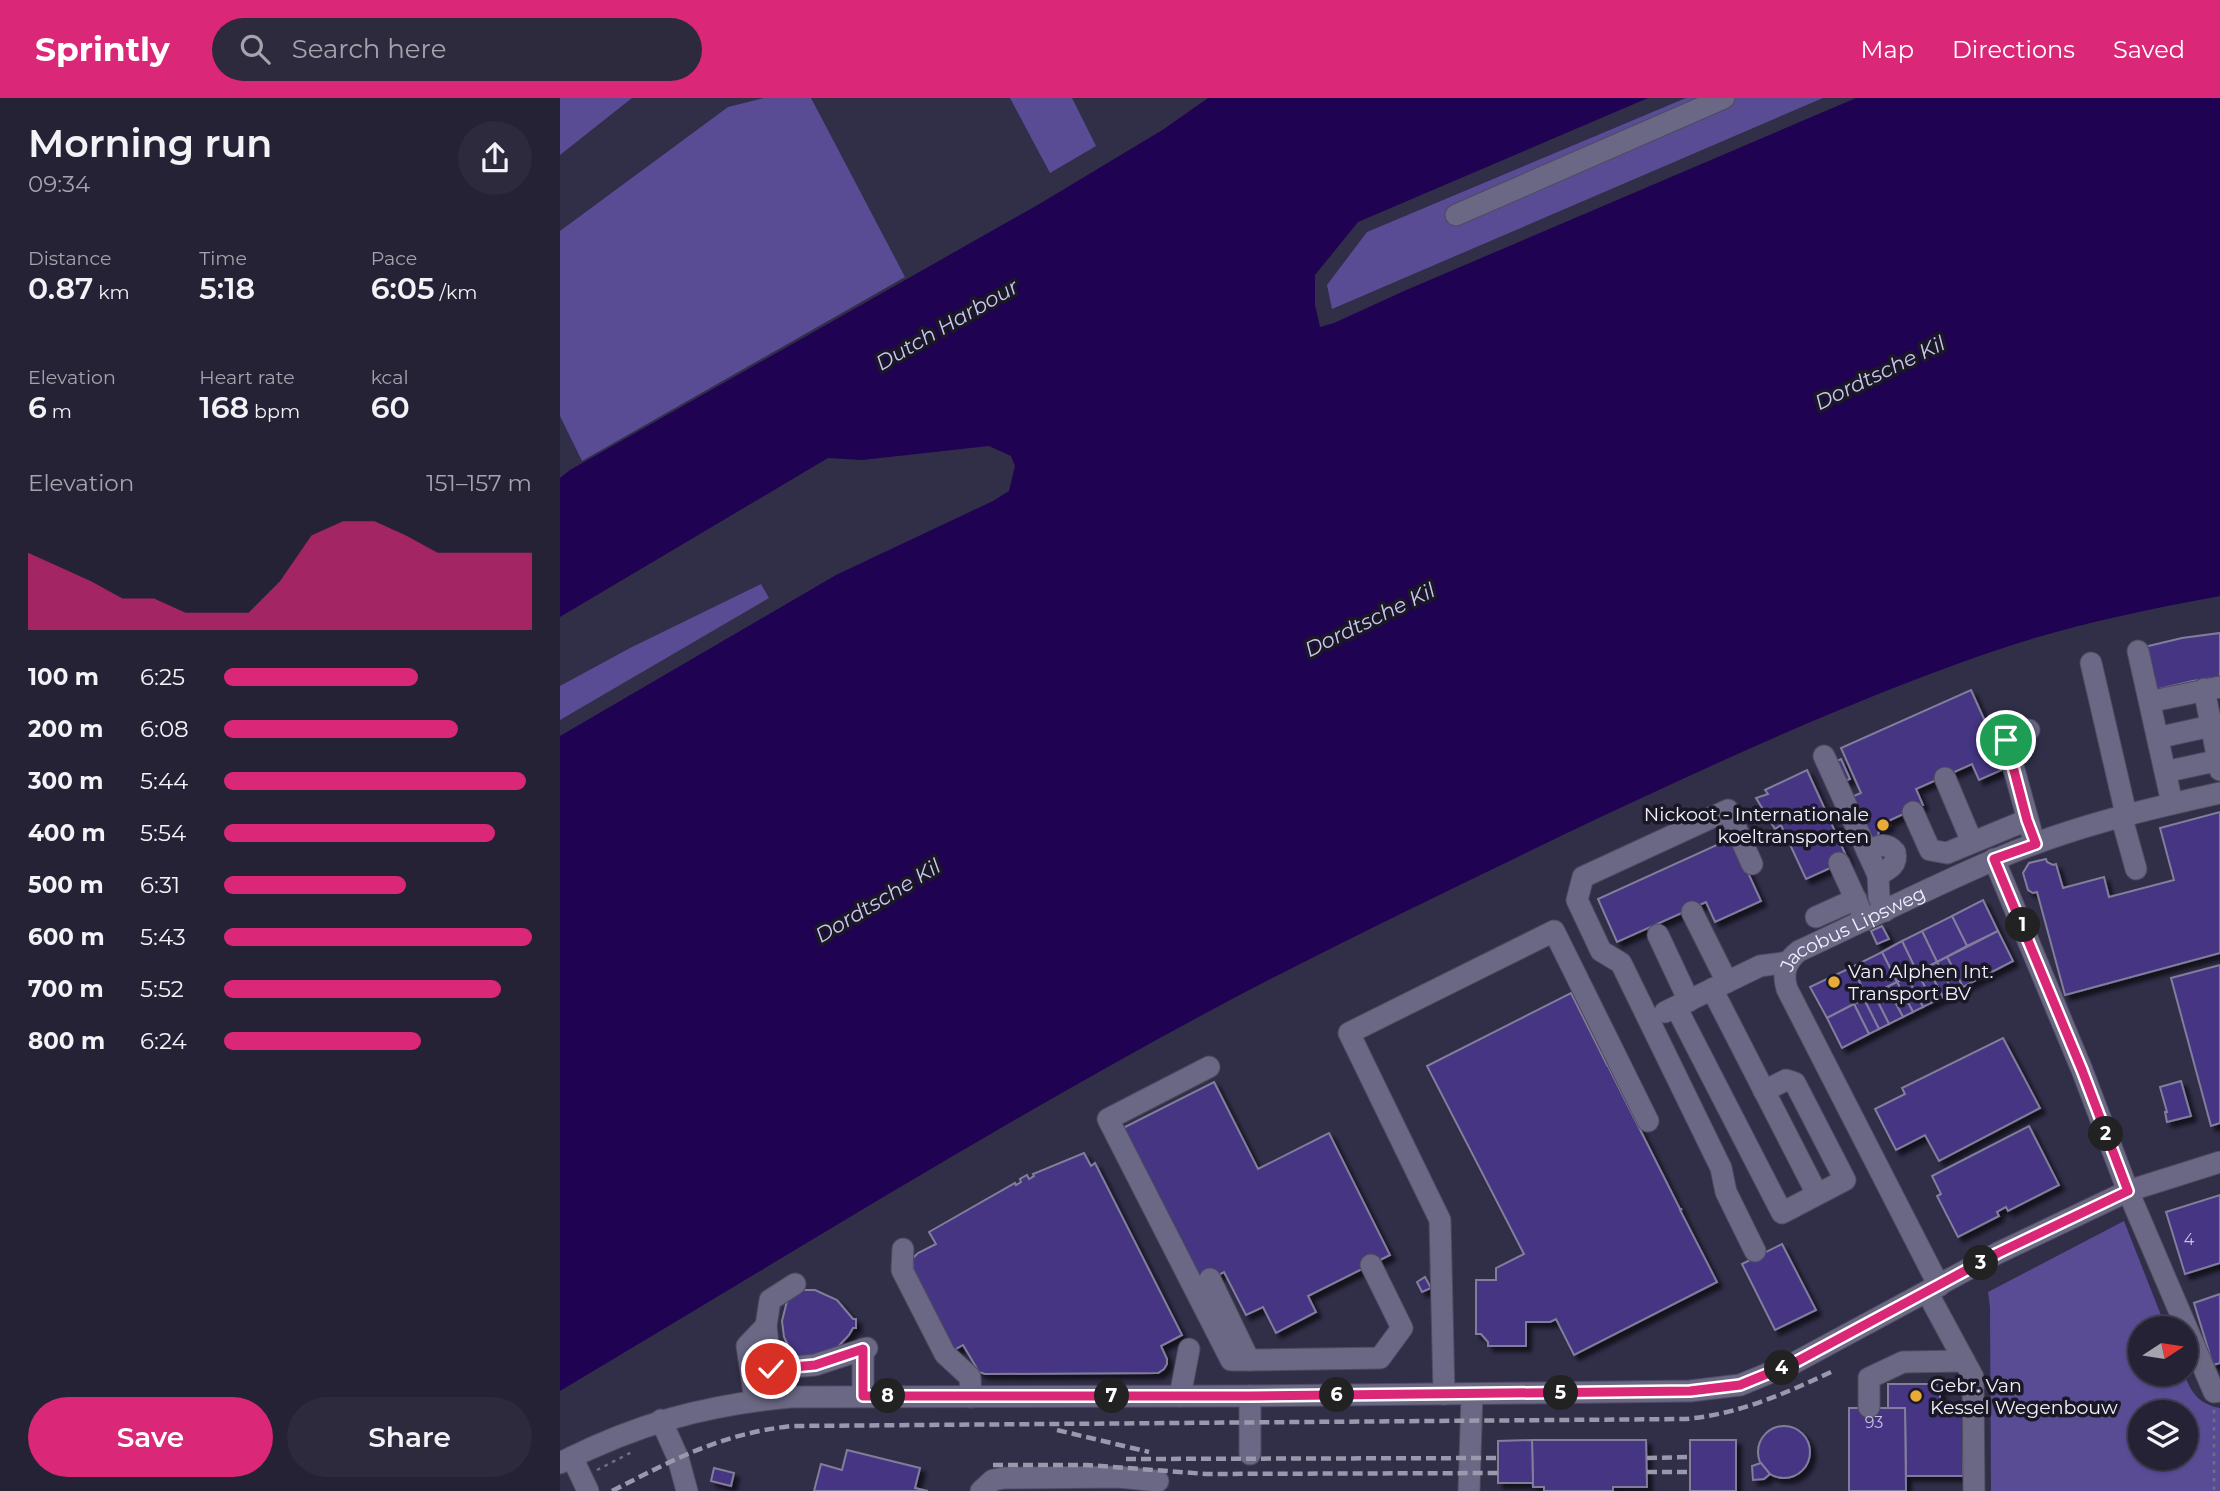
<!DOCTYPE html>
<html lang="en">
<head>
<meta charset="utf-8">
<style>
  :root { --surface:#252236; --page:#2d2a3e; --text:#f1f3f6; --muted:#a3a4ad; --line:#423f51; --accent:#db2777 }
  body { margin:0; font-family:Montserrat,sans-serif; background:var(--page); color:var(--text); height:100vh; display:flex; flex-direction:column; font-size:26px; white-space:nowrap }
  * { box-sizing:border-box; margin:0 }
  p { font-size:23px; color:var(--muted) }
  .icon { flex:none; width:38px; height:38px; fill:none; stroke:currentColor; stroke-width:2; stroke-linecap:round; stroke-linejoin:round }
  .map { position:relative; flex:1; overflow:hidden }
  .panel { display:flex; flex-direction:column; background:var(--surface); width:560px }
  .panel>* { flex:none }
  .needle { width:46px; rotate:78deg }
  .tools { position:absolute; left:1568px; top:1218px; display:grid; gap:14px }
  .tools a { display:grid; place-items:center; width:70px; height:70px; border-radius:50%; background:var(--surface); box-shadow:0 2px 5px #0004,0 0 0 2px var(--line); font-size:35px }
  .pin { position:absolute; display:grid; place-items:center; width:60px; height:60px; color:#fff; margin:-30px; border:4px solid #fff; border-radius:50%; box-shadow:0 2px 7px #0007 }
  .km { position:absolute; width:35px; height:35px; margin:-18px; border-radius:50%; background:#222; color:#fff; font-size:19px; line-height:35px; text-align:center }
  .round { display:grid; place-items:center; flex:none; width:74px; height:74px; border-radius:37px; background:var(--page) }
  .headline { display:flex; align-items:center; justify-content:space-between; height:119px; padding:0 28px }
  h1 { font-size:38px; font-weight:600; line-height:52px }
  .metrics { display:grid; grid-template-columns:repeat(3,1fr); gap:10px; height:119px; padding:7px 28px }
  .metrics div { display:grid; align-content:center }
  .metrics b { font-size:30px; font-weight:600 }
  .metrics small { font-size:19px; font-weight:400 }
  .metrics p { font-size:19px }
  .chart { height:196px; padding:14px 28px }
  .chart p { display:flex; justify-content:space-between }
  .chart svg { width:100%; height:126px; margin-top:7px; fill:var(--accent); opacity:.7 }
  .cta { display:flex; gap:14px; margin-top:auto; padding:14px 28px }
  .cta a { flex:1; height:80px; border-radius:42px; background:var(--accent); color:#fff; font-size:28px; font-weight:600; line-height:80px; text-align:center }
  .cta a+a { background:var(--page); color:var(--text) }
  ul { padding:0 28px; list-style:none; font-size:23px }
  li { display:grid; grid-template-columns:112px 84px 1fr; align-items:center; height:52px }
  li i { height:18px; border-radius:9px; background:var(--accent) }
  header { display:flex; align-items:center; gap:42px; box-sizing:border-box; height:98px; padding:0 35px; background:var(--accent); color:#fff }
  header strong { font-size:33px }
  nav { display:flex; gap:38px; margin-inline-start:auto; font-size:24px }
  .search { width:490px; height:63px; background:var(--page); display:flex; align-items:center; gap:18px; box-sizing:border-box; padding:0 24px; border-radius:38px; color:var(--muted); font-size:26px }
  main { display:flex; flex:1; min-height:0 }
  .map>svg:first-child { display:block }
  .green { fill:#594c95; fill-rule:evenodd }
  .water { fill:#200252 }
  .building { fill:#453482; stroke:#817e9c; stroke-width:2; filter:url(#shadow) }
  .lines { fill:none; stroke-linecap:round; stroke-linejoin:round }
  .minor-casing { stroke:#4e4a5f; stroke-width:23 }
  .path { stroke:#716f85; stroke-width:2.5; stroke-dasharray:3.5 5; stroke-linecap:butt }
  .minor { stroke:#6b6885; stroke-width:21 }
  .rail { stroke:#9a98ac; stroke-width:4.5; stroke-dasharray:10 5; stroke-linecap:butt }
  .route-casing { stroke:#fff; stroke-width:14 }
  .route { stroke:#db2777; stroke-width:9 }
  .poi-dot { fill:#e8ab37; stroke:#1a1824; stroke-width:2.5 }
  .labels { text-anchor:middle; stroke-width:7; stroke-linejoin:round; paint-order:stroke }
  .number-label { font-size:16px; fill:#c6c1df }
  .poi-label { font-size:19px; fill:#f1f0fe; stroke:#1a1824; text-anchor:start }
  .street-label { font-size:19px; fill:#f1f0fe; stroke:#1a1824 }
  .water-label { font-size:21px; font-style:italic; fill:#cac6f3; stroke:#1a1824 }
</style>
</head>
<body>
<header>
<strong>Sprintly</strong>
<div class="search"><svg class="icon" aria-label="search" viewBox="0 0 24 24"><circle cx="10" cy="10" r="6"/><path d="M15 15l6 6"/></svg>Search here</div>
<nav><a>Map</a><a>Directions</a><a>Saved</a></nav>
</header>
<main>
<section class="panel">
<div class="headline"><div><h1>Morning run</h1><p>09:34</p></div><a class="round"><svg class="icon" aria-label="share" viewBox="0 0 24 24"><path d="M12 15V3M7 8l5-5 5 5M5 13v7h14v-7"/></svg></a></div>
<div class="metrics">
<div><p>Distance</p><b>0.87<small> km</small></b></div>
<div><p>Time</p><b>5:18</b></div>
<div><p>Pace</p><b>6:05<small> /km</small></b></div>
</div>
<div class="metrics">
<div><p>Elevation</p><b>6<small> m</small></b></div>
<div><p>Heart rate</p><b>168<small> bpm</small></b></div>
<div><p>kcal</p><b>60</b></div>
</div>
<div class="chart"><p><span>Elevation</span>151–157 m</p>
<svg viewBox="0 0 160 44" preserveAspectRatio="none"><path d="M0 44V17L10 22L20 27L30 33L40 33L50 38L60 38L70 38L80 27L90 11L100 6L110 6L120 11L130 17L140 17L150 17L160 17V44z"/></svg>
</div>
<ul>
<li><b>100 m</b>6:25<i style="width:63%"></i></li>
<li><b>200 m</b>6:08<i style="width:76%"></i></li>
<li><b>300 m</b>5:44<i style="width:98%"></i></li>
<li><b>400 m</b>5:54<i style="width:88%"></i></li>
<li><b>500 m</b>6:31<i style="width:59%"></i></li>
<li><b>600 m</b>5:43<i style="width:100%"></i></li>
<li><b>700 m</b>5:52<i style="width:90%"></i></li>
<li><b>800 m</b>6:24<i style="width:64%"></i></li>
</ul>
<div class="cta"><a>Save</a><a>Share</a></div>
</section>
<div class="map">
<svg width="1660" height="1393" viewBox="0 0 1660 1393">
  <defs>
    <filter id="shadow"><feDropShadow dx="5" dy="5" stdDeviation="2" flood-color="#0009"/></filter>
  </defs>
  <rect width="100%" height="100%" fill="#312e48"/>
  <!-- green -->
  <g class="green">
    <polygon points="0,0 72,0 0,57"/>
    <polygon points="204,0 251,0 345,179 22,363 0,318 0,133 168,9"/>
    <polygon points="450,0 512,0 536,48 490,75"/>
    <polygon points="1126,0 1263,0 772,211 767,187 807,134"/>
    <polygon points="201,486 209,500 0,622 0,588 70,550"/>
    <path d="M1564 1123 1606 1230H1580V1276H1624C1632 1296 1639 1306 1660 1310V1393H1431L1430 1209 1428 1194ZM1580 1314H1626V1360H1580Z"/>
  </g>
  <!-- water -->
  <path class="water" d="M648 0H1088L798 124 755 177V207L760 229 774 225 844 193 1296 0H1660V498C1584 512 1507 528 1434 553 1288 603 1147 669 1007 735 896 789 784 842 674 900 444 1022 224 1160 0 1293V638L276 477 433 403 449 393 455 368 451 358 429 348 302 362 268 360 0 519V380L10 372 481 105 604 31Z"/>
  <!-- building -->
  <g class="building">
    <polygon points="1660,535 1660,579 1633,583 1590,593 1580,550 1622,540"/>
    <polygon points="1411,592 1446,670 1419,682 1412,666 1356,691 1363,707 1326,724 1328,728 1331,727 1319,732 1318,738 1312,740 1289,700 1301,695 1281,650"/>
    <polygon points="1281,661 1290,681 1285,683 1277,663"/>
    <polygon points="1247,672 1288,762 1246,781 1221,727 1215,731 1196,700 1208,696 1205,692"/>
    <polygon points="1660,714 1660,855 1505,897 1477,794 1473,795 1468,792 1463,775 1469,765 1486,761 1487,764 1493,767 1496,766 1503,790 1544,779 1549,799 1614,782 1600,730"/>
    <polygon points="1172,740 1201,803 1155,824 1146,804 1057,844 1038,801"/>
    <polygon points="1423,802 1438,833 1407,848 1392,818"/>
    <polygon points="1392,818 1407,848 1377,864 1362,833"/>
    <polygon points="1322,828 1329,841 1317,846 1311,833"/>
    <polygon points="1362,833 1377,864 1357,874 1342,843"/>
    <polygon points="1438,833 1453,863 1403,889 1387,859"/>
    <polygon points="1342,843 1357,874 1337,884 1322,854"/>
    <polygon points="1322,854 1337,884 1307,899 1292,869"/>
    <polygon points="1387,859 1403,889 1393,894 1377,864"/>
    <polygon points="1377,864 1393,894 1383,899 1367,869"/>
    <polygon points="1660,867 1660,1025 1651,1028 1611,880"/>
    <polygon points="1292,869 1307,899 1267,920 1250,889"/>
    <polygon points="1367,869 1383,899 1373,904 1357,874"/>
    <polygon points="1357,874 1373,904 1363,909 1347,879"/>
    <polygon points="1347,879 1363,909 1353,914 1337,884"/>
    <polygon points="1337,884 1353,914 1343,919 1327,889"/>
    <polygon points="1327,889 1343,919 1329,926 1314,896"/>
    <polygon points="1011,895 1047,967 1049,966 1048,968 1120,1111 1122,1111 1120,1112 1157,1184 1014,1257 996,1221 990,1224 966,1224 966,1248 928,1248 928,1244 921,1236 916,1236 916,1182 936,1182 936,1170 964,1156 867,968"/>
    <polygon points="1314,896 1329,926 1319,931 1304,901"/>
    <polygon points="1304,901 1319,931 1309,936 1294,906"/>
    <polygon points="1294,906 1309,936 1282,950 1267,920"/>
    <polygon points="1443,940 1480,1010 1379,1063 1365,1037 1336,1052 1315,1011 1345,996 1342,990"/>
    <polygon points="1621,983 1631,1018 1607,1024 1605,1014 1607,1014 1600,989"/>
    <polygon points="654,984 698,1071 769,1035 830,1157 748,1198 756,1214 716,1235 703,1209 686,1217 664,1174 641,1186 563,1030"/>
    <polygon points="1469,1028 1499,1087 1448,1113 1446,1109 1437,1114 1439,1118 1398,1139 1377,1098 1381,1096 1372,1078"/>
    <polygon points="524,1055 531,1068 535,1065 622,1237 601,1248 607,1261 607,1266 604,1271 598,1275 425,1276 419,1274 403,1247 394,1252 353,1171 353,1160 358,1155 376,1146 369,1134 455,1085 456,1087 461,1084 460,1081 467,1077 469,1081 474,1078 473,1076"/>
    <polygon points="1660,1097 1660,1165 1625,1176 1606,1114"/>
    <polygon points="1222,1146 1256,1212 1215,1232 1182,1166"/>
    <polygon points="865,1179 871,1190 862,1194 857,1184"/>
    <polygon points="239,1192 255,1192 277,1202 293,1221 296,1221 296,1230 293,1230 289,1237 275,1252 238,1263 231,1261 233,1258 224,1239 222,1223 227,1203 231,1196"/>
    <polygon points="1660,1196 1660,1265 1653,1267 1634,1205"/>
    <polygon points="1328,1286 1380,1286 1380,1309 1403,1309 1403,1378 1346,1378 1345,1310 1328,1310"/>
    <polygon points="1289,1310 1345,1310 1346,1393 1289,1393"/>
    <circle cx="1224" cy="1354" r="26"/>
    <polygon points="972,1342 1086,1342 1087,1389 1053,1389 1053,1393 984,1393 984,1389 973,1389"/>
    <polygon points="972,1342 973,1385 938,1385 938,1343"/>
    <rect x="1130" y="1342" width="46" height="51"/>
    <polygon points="287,1352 360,1370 355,1390 368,1393 254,1393 261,1366 282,1372"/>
    <polygon points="1201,1365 1210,1376 1204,1381 1193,1382 1192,1368"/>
    <polygon points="154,1370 174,1375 171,1388 151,1383"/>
  </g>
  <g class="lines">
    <defs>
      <g id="minor">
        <polyline points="896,117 1164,0"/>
        <polyline points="1578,553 1612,705"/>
        <polyline points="1531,565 1566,716"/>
        <polyline points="1644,591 1660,672"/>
        <polyline points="1593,603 1660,589"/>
        <polyline points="1469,632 1446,642 1471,733"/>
        <polyline points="1601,639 1660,626"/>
        <polyline points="1264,658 1318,777 1319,799 1325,813"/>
        <polyline points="1609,673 1660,662"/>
        <polyline points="1385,680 1412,744"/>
        <polyline points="1353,714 1370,752 1387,755 1467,722"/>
        <polyline points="1561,717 1576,771"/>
        <path d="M1307 753C1318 748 1326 743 1335 754 1338 767 1329 771 1318 777"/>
        <polyline points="1434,761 1522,972 1568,1093 1654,1294 1660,1293"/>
        <polyline points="1279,765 1305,822"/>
        <polyline points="1192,766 1168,712 1023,779 1017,802 1041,853 1061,865 1161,1070 1166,1094 1195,1153"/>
        <polyline points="1132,814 1167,884"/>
        <polyline points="1256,819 1296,801"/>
        <polyline points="1098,837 1129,903"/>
        <polyline points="1152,891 1257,1096"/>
        <polyline points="1116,909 1222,1115 1285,1082 1235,985 1226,982 1204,993"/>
        <polyline points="1105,914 1200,868 1229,864"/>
        <polyline points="649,969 548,1021 671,1262 689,1262"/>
        <polyline points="343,1151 342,1172 385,1256 410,1279 411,1299"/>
        <polyline points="650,1181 689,1262 820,1260 842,1230 811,1167"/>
        <polyline points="235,1186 210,1202 206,1228 211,1271 255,1267 307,1250"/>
        <path id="s1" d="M1379 1188 1227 891C1222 875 1226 863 1239 853 1304 823 1368 790 1434 762 1507 730 1583 712 1660 695"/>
        <polyline points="1367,1194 1413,1279 1414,1393"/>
        <polyline points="884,1296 880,1122 789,935 994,833 1088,1023"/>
        <polyline points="303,1298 303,1251"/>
        <polyline points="620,1298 629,1251"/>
        <polyline points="195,1302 187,1248 206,1228"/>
        <polyline points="1309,1309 1309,1280 1343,1264 1404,1263"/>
        <polyline points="101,1322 118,1360 127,1393"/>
        <polyline points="690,1356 690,1298"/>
        <polyline points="12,1359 28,1393"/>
        <path d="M0 1365C77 1326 145 1307 231 1299L690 1298 972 1295 1130 1293 1180 1287 1234 1265 1438 1155 1568 1093 1660 1064"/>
        <polyline points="421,1393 433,1382 445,1380 559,1379 598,1383"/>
        <polyline points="909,1393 912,1296"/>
      </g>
    </defs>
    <!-- minor casing -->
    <use href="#minor" class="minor-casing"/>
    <!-- path -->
    <g class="path">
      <polyline points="1654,1312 1654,1393"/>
      <polyline points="37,1372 72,1354"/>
    </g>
    <!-- minor -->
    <use href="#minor" class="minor"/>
    <!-- rail -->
    <g class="rail">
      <polyline points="497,1332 589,1354"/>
      <polyline points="1087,1360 1129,1359"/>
      <polyline points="566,1361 938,1360"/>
      <polyline points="433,1367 527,1367 646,1376 938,1375"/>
      <polyline points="1087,1374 1129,1374"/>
      <path d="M52 1393C115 1361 160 1336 232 1328L1126 1321C1179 1316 1224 1296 1271 1274"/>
    </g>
  </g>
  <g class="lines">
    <defs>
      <polyline id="route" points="211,1271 255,1267 303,1251 303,1298 690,1298 1130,1293 1180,1287 1234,1265 1438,1155 1568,1093 1522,972 1434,761 1476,746 1467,722 1446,642"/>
    </defs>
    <!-- route casing -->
    <use href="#route" class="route-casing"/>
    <!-- route -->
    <use href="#route" class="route"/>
  </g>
  <!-- markers -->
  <g class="poi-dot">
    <circle cx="1323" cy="727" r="7"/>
    <circle cx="1274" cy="884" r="7"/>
    <circle cx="1356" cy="1298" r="7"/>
  </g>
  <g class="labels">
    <!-- number labels -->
    <g class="number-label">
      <text x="1629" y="1147">4</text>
      <text x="1314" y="1330">93</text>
    </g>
    <!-- poi labels -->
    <g class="poi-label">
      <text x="1309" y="723" text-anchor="end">Nickoot - Internationale<tspan x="1309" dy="22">koeltransporten</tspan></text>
      <text x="1288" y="880">Van Alphen Int.<tspan x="1288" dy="22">Transport BV</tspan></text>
      <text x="1370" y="1294">Gebr. Van<tspan x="1370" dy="22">Kessel Wegenbouw</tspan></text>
    </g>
    <!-- street labels -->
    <g class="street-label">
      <text dy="7" stroke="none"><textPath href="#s1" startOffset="434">Jacobus Lipsweg</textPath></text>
    </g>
    <!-- water labels -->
    <g class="water-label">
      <text transform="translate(387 227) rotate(-30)" y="7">Dutch Harbour</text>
      <text transform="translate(1320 275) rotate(-26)" y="7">Dordtsche Kil</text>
      <text transform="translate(810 522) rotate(-26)" y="7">Dordtsche Kil</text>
      <text transform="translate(318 803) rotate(-31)" y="7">Dordtsche Kil</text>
    </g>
  </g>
</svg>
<div class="tools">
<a><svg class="needle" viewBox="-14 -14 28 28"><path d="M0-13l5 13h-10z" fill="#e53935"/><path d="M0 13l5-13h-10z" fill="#a3a4ad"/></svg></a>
<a><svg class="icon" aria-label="layers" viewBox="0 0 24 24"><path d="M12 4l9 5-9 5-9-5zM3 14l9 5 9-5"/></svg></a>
</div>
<div class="pin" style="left:1446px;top:642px;background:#1e9e55"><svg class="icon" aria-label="arrive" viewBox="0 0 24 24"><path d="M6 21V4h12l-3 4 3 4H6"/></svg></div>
<div class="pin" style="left:211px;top:1271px;background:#d93025"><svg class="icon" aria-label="check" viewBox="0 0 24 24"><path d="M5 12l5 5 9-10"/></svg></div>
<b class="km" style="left:1463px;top:827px">1</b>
<b class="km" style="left:1546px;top:1036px">2</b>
<b class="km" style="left:1421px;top:1165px">3</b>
<b class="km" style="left:1222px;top:1270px">4</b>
<b class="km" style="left:1001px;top:1295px">5</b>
<b class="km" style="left:777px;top:1297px">6</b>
<b class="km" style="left:552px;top:1298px">7</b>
<b class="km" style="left:328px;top:1298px">8</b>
</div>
</main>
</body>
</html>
